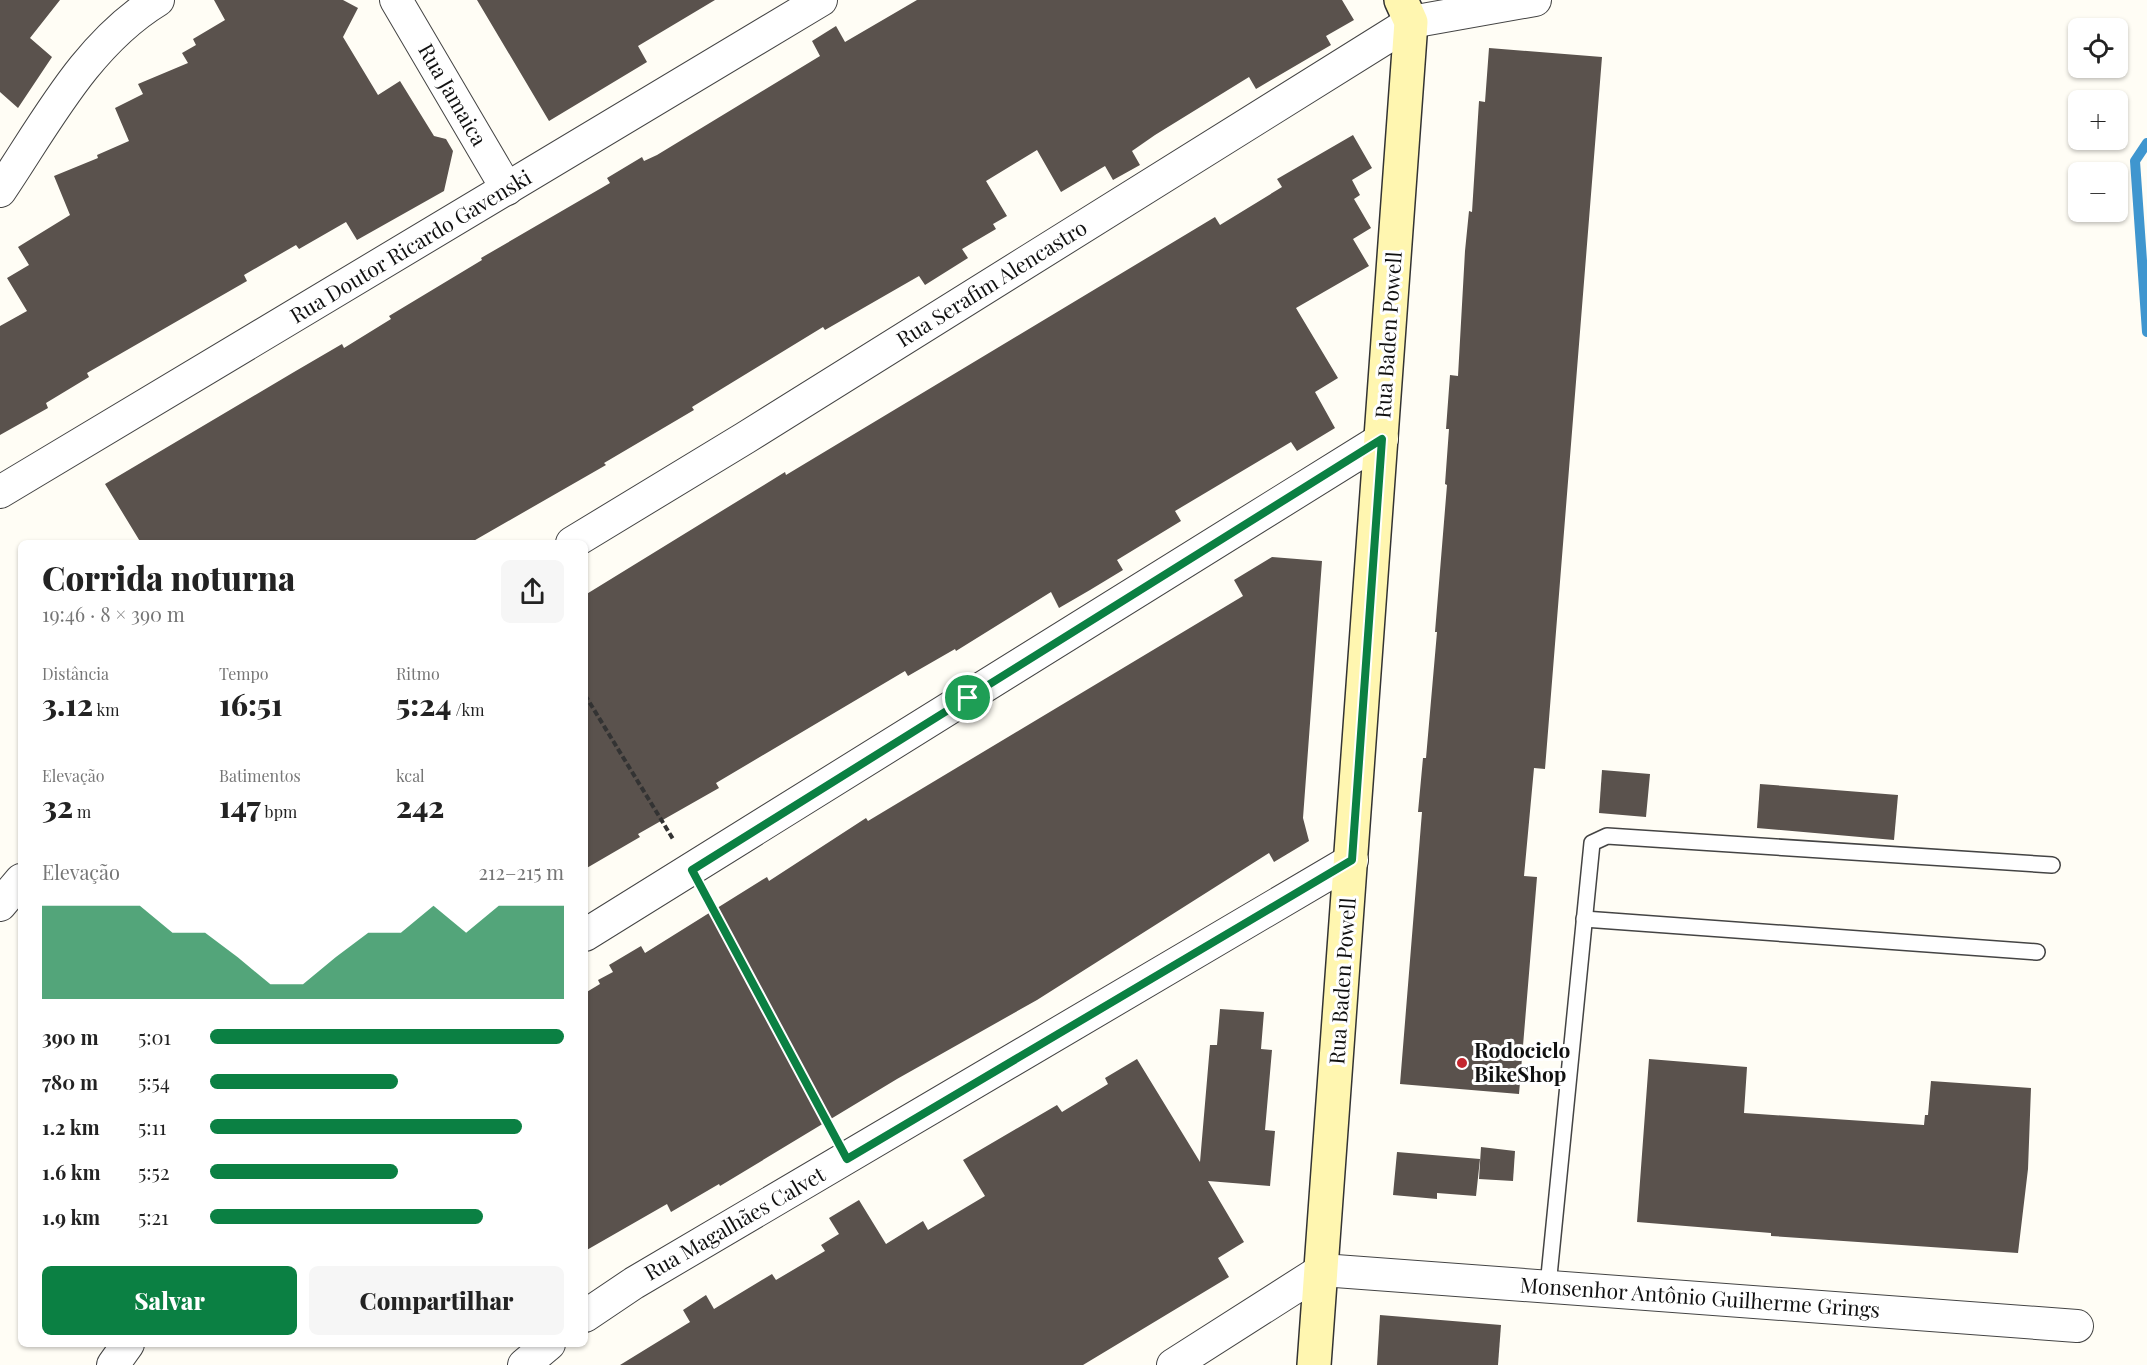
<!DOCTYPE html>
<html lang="pt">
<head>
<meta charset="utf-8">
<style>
  :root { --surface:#fff; --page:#f6f6f6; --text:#222; --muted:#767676; --accent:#0b8043 }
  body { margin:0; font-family:"Playfair Display",serif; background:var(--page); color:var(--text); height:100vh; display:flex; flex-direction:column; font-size:22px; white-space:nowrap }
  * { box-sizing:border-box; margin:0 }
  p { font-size:20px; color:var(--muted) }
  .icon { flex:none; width:33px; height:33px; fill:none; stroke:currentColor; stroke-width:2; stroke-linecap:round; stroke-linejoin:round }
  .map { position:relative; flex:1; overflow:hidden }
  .panel { position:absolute; left:18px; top:540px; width:570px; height:807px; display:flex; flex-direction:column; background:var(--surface); border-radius:9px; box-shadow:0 2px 4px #0004 }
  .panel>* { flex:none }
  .tools { position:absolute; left:2068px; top:18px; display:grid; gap:12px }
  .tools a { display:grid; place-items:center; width:60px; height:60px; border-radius:9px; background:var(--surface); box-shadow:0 2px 4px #0004; font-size:30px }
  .pin { position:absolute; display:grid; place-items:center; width:51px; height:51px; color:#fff; margin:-26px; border:3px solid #fff; border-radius:50%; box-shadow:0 2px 6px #0007 }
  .round { display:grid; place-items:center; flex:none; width:63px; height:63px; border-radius:9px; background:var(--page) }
  .headline { display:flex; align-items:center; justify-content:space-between; height:102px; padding:0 24px }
  h1 { font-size:33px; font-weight:800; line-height:45px }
  .metrics { display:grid; grid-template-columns:repeat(3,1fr); gap:9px; height:102px; padding:6px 24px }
  .metrics div { display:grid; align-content:center }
  .metrics b { font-size:30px; font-weight:800 }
  .metrics small { font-size:16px; font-weight:400 }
  .metrics p { font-size:16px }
  .chart { height:168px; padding:12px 24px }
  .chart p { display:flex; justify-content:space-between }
  .chart svg { width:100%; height:108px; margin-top:6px; fill:var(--accent); opacity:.7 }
  .action { display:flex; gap:12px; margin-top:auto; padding:12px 24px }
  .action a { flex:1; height:69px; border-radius:9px; background:var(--accent); color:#fff; font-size:24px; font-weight:800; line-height:69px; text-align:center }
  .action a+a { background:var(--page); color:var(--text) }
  ul { padding:0 24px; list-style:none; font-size:20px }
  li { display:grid; grid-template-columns:96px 72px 1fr; align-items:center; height:45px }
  li i { height:15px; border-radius:8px; background:var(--accent) }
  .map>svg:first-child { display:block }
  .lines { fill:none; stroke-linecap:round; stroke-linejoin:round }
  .stream { stroke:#3f96cf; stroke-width:10 }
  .building { fill:#5a524d }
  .lane-casing { stroke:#444; stroke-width:18 }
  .street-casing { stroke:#444; stroke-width:34 }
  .secondary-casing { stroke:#333; stroke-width:36 }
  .path { stroke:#333; stroke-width:4; stroke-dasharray:6 3; stroke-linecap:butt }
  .lane { stroke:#fff; stroke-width:15 }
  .street { stroke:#fff; stroke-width:32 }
  .secondary { stroke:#fff6b0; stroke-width:33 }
  .route-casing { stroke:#fff; stroke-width:12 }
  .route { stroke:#0b8043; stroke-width:8 }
  .poi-dot { fill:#c4262e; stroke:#fff; stroke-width:2 }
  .labels { text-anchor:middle; stroke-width:6; stroke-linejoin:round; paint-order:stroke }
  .street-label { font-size:21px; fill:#111; stroke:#fff }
  .poi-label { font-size:21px; font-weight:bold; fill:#111; stroke:#fff; text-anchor:start }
</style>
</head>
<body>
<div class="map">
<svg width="2147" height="1365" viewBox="0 0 2147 1365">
  <rect width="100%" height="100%" fill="#fffdf5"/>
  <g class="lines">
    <!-- stream -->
    <polyline class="stream" points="2147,143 2135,161 2147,332"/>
  </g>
  <!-- building -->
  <g class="building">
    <polygon points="0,0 60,0 30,38 52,57 18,108 0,92"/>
    <polygon points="214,0 343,0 358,8 343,37 378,95 400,81 434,136 446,139 453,151 444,191 357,240 346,222 299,249 296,245 244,275 247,281 87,373 89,377 46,403 48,408 0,435 0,326 27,311 7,278 29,265 18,247 70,215 54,176 98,158 97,155 129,141 115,108 143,94 138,84 188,63 182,53 196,45 193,39 225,20"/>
    <polygon points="477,0 715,0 638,46 647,62 549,121"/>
    <polygon points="917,0 1342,0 1354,20 1326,36 1331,45 1256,89 1249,77 1155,135 1132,151 1140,165 1113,180 1105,166 1061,192 1037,150 986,181 1007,216 993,224 996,229 962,249 968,258 925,285 919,276 825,330 823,327 692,407 694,410 604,463 606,465 470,543 141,543 105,484 294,372 342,344 344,348 391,319 389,316 482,260 481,258 610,183 607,178 642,157 644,161 657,155 820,56 812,41 836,26 845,42"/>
    <polygon points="1489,48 1602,57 1545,769 1534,768 1524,876 1537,877 1519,1094 1400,1084 1422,812 1418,812 1423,758 1426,758 1437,632 1435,632 1447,485 1445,484 1449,429 1446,429 1450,375 1458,376 1465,251 1469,211 1472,212 1479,101 1485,102"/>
    <polygon points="1353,135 1372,168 1352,180 1360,195 1354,199 1371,228 1353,239 1369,266 1296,308 1338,378 1315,392 1335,428 1297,451 1291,442 1175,511 1181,521 1117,560 1123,570 1090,590 1059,608 1051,592 956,651 955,649 908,676 905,671 716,783 719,788 638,834 640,837 585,869 585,595 785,472 786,475 1215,217 1220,225 1282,187 1277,179"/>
    <polygon points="1272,557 1322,561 1303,818 1309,841 1274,862 1269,853 1037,1000 897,1079 720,1186 719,1184 671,1212 667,1204 585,1251 585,993 600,984 598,980 613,972 609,965 641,946 645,953 767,877 769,881 866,818 868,821 1243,596 1234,580"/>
    <polygon points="1602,770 1650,774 1646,817 1599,813"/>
    <polygon points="1760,784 1898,795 1894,840 1757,828"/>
    <polygon points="1220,1009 1264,1012 1261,1049 1272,1050 1265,1130 1275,1131 1270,1186 1208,1181 1244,1242 1218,1258 1229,1277 1083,1365 620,1365 690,1322 683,1310 706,1295 714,1309 772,1274 776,1280 825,1251 821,1245 839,1234 829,1218 859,1200 886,1244 923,1221 928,1230 985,1196 963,1160 1057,1105 1062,1112 1108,1084 1105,1078 1137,1059 1200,1162 1210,1045 1217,1045"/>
    <polygon points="1649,1059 1747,1067 1744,1113 1924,1125 1925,1115 1928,1115 1931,1081 2031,1088 2028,1169 2018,1253 1771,1236 1771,1233 1637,1222"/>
    <polygon points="1481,1147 1515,1151 1513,1181 1479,1179"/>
    <polygon points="1397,1152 1480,1159 1476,1196 1437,1193 1437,1199 1393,1195"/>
    <polygon points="1380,1315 1501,1325 1498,1365 1377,1365"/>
  </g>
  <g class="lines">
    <defs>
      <g id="lane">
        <polyline points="1584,919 2037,952"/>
        <polyline points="1548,1286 1592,843 1607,836 2052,865"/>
      </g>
      <g id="street">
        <polyline points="396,0 507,189"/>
        <path d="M0 191C46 123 86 44 158 0"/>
        <polyline points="0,492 821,0"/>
        <polyline points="572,543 745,438 1411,22 1535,0"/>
        <polyline points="0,905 21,880"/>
        <polyline points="585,935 1382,439"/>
        <polyline points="585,1316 634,1283 1352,860"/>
        <polyline points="113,1365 128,1344"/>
        <polyline points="524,1365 549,1344"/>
        <polyline points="1173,1365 1322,1270 2077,1326"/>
      </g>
      <polyline id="secondary" points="1314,1365 1411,22 1401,0"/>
    </defs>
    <!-- lane casing -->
    <use href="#lane" class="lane-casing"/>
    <!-- street casing -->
    <use href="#street" class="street-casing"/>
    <!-- secondary casing -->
    <use href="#secondary" class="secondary-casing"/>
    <!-- path -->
    <g class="path">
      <polyline points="585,695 673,839"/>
      <polyline points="707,898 831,1129"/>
    </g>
    <!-- lane -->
    <use href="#lane" class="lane"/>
    <!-- street -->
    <use href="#street" class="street"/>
    <!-- secondary -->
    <use href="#secondary" class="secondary"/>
  </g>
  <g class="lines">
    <defs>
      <polygon id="route" points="1382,439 1352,860 847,1159 692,870"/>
    </defs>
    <!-- route casing -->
    <use href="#route" class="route-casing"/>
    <!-- route -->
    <use href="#route" class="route"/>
  </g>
  <!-- markers -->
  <circle class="poi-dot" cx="1462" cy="1063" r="6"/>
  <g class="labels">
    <!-- street labels -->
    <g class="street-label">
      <text transform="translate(452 95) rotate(60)" y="7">Rua Jamaica</text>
      <text transform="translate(411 247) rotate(-31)" y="7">Rua Doutor Ricardo Gavenski</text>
      <text transform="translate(992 284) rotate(-32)" y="7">Rua Serafim Alencastro</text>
      <text transform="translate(1389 335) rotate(-86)" y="7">Rua Baden Powell</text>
      <text transform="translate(1343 981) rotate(-86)" y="7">Rua Baden Powell</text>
      <text transform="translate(735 1224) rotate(-30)" y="7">Rua Magalhães Calvet</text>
      <text transform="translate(1700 1298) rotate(4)" y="7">Monsenhor Antônio Guilherme Grings</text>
    </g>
    <!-- poi labels -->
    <g class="poi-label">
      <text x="1474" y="1058">Rodociclo<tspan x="1474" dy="24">BikeShop</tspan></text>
    </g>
  </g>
</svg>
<div class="tools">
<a><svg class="icon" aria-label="locate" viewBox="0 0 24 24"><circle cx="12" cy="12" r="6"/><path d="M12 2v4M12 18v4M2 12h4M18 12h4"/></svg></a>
<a>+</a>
<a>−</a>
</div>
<div class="pin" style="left:968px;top:698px;background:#1e9e55"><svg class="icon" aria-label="arrive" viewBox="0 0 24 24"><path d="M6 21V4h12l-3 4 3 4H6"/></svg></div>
<section class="panel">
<div class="headline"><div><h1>Corrida noturna</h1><p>19:46 · 8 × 390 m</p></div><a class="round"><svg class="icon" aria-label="share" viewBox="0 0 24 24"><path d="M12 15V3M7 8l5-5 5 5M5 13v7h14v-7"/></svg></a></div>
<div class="metrics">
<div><p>Distância</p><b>3.12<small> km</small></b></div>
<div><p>Tempo</p><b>16:51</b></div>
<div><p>Ritmo</p><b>5:24<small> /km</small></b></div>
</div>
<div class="metrics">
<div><p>Elevação</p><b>32<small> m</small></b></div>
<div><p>Batimentos</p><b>147<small> bpm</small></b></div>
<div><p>kcal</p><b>242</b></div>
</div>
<div class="chart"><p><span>Elevação</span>212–215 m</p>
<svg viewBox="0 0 160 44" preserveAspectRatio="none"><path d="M0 44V6L10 6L20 6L30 6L40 17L50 17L60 27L70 38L80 38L90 27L100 17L110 17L120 6L130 17L140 6L150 6L160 6V44z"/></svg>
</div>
<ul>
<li><b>390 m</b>5:01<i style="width:100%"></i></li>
<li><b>780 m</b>5:54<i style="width:53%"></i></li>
<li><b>1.2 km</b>5:11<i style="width:88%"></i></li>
<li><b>1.6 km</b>5:52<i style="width:53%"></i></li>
<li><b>1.9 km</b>5:21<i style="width:77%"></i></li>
</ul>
<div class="action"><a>Salvar</a><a>Compartilhar</a></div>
</section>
</div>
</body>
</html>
